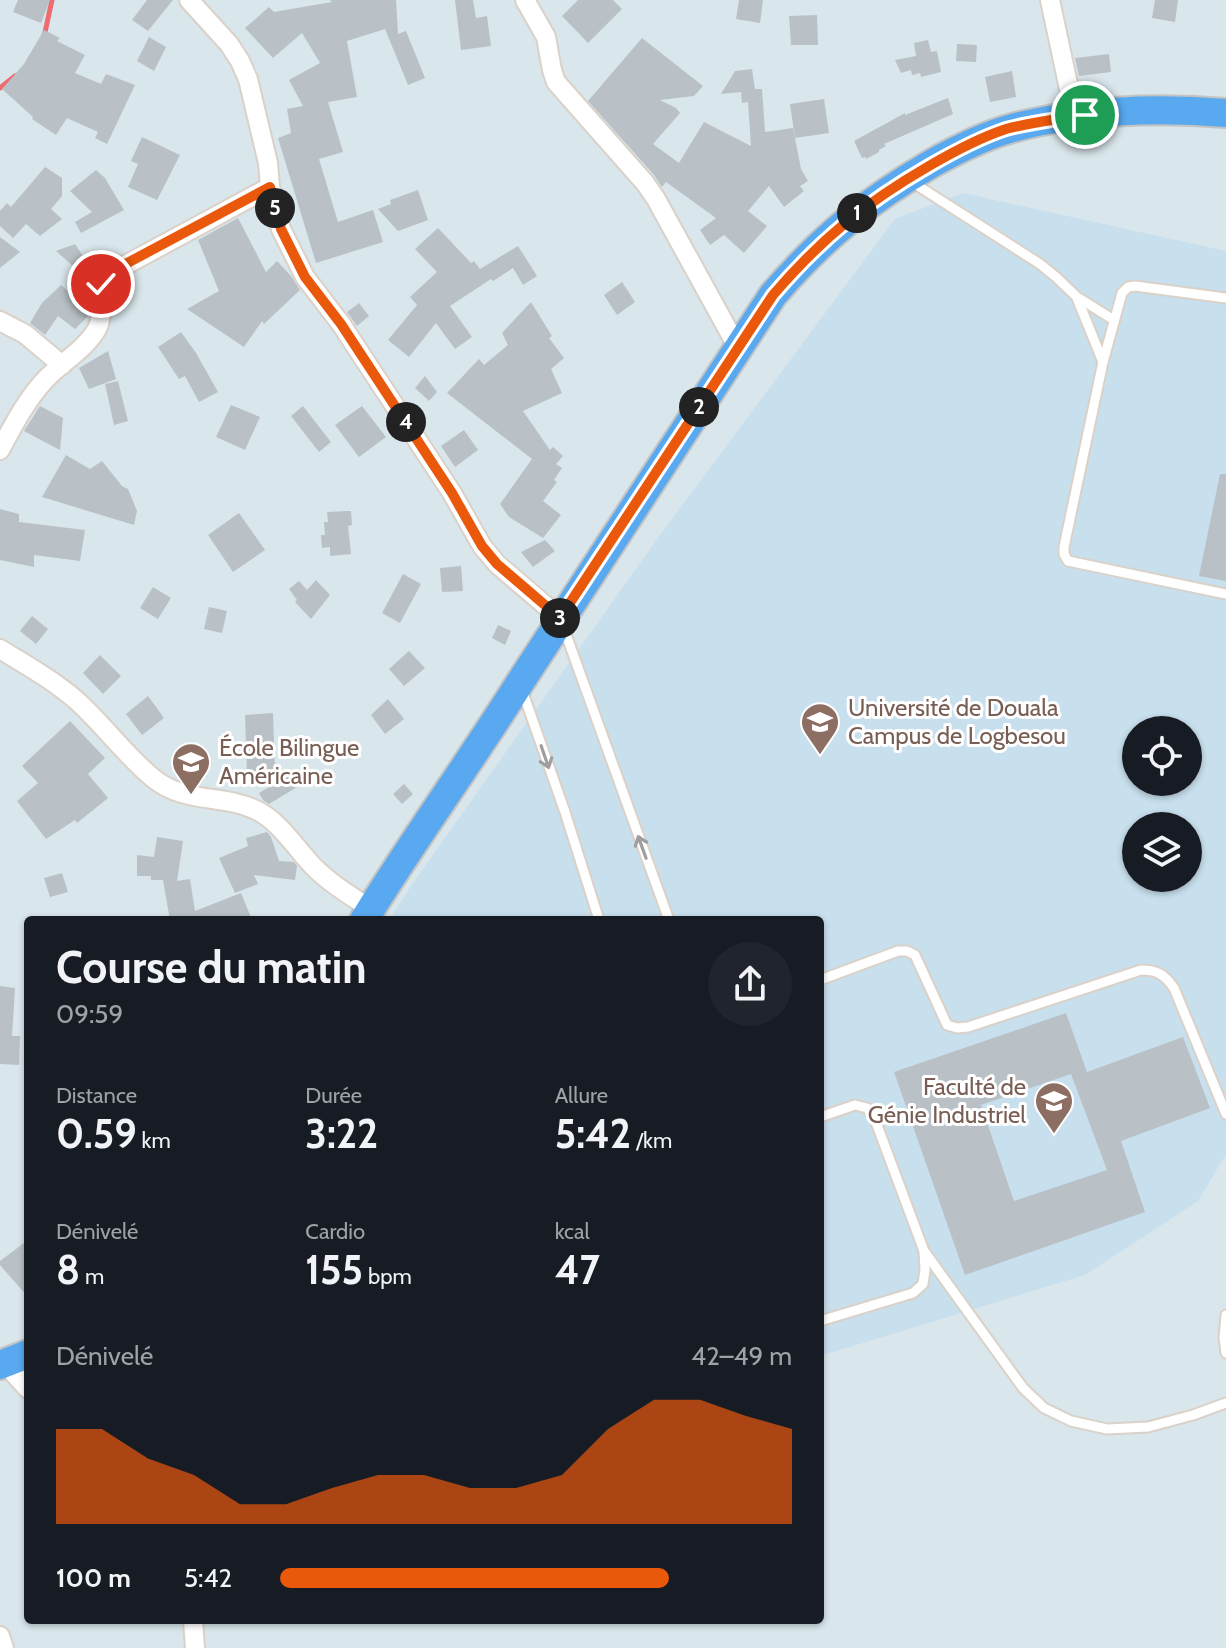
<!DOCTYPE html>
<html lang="fr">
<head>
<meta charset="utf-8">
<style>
  :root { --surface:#171b24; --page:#20242c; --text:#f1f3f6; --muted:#9ea1a6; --accent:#ea580c }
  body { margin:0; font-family:Cabin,sans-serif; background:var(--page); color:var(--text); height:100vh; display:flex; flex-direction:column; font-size:30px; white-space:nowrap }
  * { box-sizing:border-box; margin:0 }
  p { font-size:26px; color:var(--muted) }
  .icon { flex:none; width:44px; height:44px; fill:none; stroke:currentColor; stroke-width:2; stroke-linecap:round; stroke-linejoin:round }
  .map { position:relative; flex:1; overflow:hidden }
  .panel { position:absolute; left:24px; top:916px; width:800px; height:708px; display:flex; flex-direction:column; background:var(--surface); border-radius:8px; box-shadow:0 2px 6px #0004 }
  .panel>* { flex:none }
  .controls { position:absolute; left:1122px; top:716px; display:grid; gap:16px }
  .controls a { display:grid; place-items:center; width:80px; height:80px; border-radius:50%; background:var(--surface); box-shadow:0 2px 6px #0004; font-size:40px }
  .pin { position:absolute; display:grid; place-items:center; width:68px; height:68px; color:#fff; margin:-34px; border:4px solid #fff; border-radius:50%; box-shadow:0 2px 8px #0007 }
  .km { position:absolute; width:40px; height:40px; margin:-20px; border-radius:50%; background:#222; color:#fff; font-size:22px; line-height:40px; text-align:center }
  .round { display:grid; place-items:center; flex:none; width:84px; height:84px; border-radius:42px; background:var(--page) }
  .summary { display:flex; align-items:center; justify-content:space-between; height:136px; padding:0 32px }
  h1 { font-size:44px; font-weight:700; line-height:60px }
  .figures { display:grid; grid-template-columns:repeat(3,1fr); gap:12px; height:136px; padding:8px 32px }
  .figures div { display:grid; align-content:center }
  .figures b { font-size:40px; font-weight:700 }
  .figures small { font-size:22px; font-weight:400 }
  .figures p { font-size:22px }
  .chart { height:224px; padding:16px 32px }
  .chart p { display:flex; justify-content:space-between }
  .chart svg { width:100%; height:144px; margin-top:8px; fill:var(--accent); opacity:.7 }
  ul { padding:0 32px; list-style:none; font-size:26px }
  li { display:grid; grid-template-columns:128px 96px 1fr; align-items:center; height:60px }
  li i { height:20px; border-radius:10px; background:var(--accent) }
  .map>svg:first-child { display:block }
  .education { fill:#c8dfed; fill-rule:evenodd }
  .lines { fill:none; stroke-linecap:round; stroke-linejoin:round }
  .stream { stroke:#ee6b6f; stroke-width:5 }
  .building { fill:#b9c1c6; fill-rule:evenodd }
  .lane-casing { stroke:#dad1c8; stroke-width:13 }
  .street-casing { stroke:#dad1c8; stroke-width:22 }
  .primary-casing { stroke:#c3c3c3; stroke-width:32 }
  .lane { stroke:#fff; stroke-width:9 }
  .street { stroke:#fff; stroke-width:18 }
  .primary { stroke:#59a9f0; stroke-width:28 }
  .oneway { stroke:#9e9e9e }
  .route-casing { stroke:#fff; stroke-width:16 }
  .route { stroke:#ea580c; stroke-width:10 }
  .labels { text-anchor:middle; stroke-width:6; stroke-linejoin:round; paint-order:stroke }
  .education-label { font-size:24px; fill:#785e54; stroke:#fff; text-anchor:start }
</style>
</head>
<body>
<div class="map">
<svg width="1226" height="1648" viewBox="0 0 1226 1648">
  <rect width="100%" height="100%" fill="#d9e6eb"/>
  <!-- education -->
  <path class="education" d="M963 193 1226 251V1154L1198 1201 1085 1275 820 1356V920H389L413 883 655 542 895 219ZM1136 730H1188V782H1136ZM1136 826H1188V878H1136Z"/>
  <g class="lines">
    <!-- stream -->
    <g class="stream">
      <polyline points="44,37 52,0"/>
      <polyline points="0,88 15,76"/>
    </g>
  </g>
  <!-- building -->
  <g class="building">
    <polygon points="18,0 50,0 41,23 13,12"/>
    <polygon points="147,0 173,0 148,31 132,20"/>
    <polygon points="330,0 396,0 398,34 406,31 425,78 408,85 385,29 347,41 357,97 328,102 343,152 319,159 338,222 373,210 383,242 316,263 278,138 291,133 287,109 303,106 289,80 320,63 302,33 273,58 245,28 269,7 274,12 332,2"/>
    <polygon points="455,0 473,0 476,18 487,16 491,46 461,50"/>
    <polygon points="578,0 613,0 622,9 588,43 562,16"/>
    <polygon points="739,0 763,0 760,23 736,19"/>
    <polygon points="1155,0 1178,0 1175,22 1152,18"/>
    <polygon points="817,15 818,45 791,45 789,16"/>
    <polygon points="44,30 60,38 57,41 85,55 75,73 101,84 106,74 135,85 107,144 95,138 98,132 67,118 56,135 32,119 33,117 2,89 24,64"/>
    <polygon points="149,37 166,47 154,71 137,61"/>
    <polygon points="642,38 703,86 694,96 660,100 676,108 680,113 653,144 679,163 704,122 751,146 748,102 742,103 741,92 721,94 735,71 752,69 755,89 762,89 765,132 793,128 801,169 808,181 800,186 804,191 784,207 769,186 748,211 767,226 744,253 724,235 710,245 700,230 716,218 666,182 662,187 654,175 588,101"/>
    <polygon points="928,40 931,52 937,51 941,72 921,77 920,73 912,75 911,70 901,73 895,60 916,56 914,43"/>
    <polygon points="957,44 977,45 976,62 956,61"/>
    <polygon points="1109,54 1111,72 1079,76 1075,58"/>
    <polygon points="1012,71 1016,97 990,102 985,77"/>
    <polygon points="948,98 953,114 884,144 886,146 879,150 879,152 866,159 866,157 862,158 854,141 905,113 905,115"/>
    <polygon points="824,99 829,133 795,138 790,104"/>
    <polygon points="142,137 180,155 157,200 128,187 138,164 131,161"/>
    <polygon points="45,167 62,178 62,196 51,209 62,219 40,236 26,224 13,238 0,226 0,211 7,203 11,207"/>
    <polygon points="96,170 105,178 124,210 81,233 75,222 92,212 70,191"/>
    <polygon points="418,190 428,220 398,231 378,209 391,204 390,200"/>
    <polygon points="238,218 266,272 277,261 291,276 300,290 264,324 262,321 244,347 187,309 219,291 198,240"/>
    <polygon points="438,228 471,263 474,261 480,269 518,246 537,276 523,285 513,268 493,281 491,279 450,306 472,337 455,349 436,323 409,357 388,340 417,305 410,297 437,272 415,249"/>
    <polygon points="0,237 20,252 0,268"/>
    <polygon points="75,244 85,259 74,267 56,251"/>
    <polygon points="622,282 635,302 617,315 604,295"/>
    <polygon points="61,285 89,310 89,315 75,329 58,316 45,335 30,323 42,303"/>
    <polygon points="531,302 552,336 549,338 564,358 551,369 562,393 523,411 550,450 553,447 563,456 556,464 562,468 554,480 557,482 543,501 561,515 543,538 509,517 500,504 532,459 447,393 479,359 484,365 508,345 502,333"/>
    <polygon points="359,303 369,316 357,326 347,312"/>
    <polygon points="181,332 196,353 218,392 199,402 185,376 179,379 158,347"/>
    <polygon points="108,351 116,379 89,389 79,368"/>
    <polygon points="425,376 437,392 429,401 415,388"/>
    <polygon points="118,381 128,421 114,425 105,384"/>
    <polygon points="231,405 260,417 245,450 216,437"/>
    <polygon points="40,406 63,418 60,450 24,431"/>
    <polygon points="303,406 331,442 319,452 291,416"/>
    <polygon points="362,406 386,437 359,457 335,425"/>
    <polygon points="464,430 478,450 455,467 441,446"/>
    <polygon points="66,455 90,469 102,461 122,486 128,489 137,511 134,525 42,497"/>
    <polygon points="1220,474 1226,474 1226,581 1199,576"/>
    <polygon points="0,509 19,514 19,522 85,530 80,561 34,555 34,567 0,560"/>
    <polygon points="347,511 351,511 352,525 348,526 351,554 330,556 330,547 322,548 321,535 325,535 324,522 328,522 327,512"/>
    <polygon points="239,513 265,550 233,572 208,535"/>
    <polygon points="545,540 555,551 533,567 521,552"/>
    <polygon points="461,566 463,591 442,592 440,568"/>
    <polygon points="403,574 421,584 400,623 382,613"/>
    <polygon points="316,580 330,595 311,619 295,602 297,600 289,589 299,581 307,590"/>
    <polygon points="153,587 171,598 158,619 140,608"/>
    <polygon points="209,607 227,611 222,633 204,629"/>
    <polygon points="32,616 48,629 36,644 20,631"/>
    <polygon points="498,625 511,631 505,645 492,638"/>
    <polygon points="409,651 425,668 404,686 389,669"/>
    <polygon points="100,655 121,676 103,694 83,673"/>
    <polygon points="148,696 164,718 142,735 126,714"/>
    <polygon points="388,699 404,719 385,734 371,715"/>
    <polygon points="273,713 275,773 247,774 245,715"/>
    <polygon points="70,721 105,758 88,774 108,798 77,823 75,820 46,839 17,801 38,783 22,766"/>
    <polygon points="290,775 297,787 269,804 263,800 259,793"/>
    <polygon points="404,784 413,794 402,804 393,794"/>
    <polygon points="267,832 271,837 279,861 294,862 297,866 295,880 254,875 258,884 235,893 219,858 248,846 246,838"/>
    <polygon points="157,837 183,841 177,881 190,879 195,911 241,893 252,920 170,920 163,880 151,880 151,876 137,876 137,855 154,857"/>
    <polygon points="62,873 68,892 50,897 44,878"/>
    <polygon points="0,986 15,988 12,1036 20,1036 19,1065 0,1064"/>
    <path d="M1066 1013 1087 1072 1183 1037 1210 1108 1121 1141 1145 1212 965 1275 894 1072ZM1071 1074 1107 1170 1014 1201 981 1105Z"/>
    <polygon points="28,1240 28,1297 0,1265 0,1261"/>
  </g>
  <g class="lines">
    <defs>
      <g id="lane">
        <polyline points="912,182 1040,264 1056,277 1077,297 1114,320"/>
        <polyline points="1077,298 1103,362"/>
        <polyline points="1226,298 1135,286 1128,287 1122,293 1103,362 1064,547 1064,554 1068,561 1226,594"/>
        <polyline points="563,626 669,920"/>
        <polyline points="522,690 565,812 599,920"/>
        <path d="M820 980 898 951H907L915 955 947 1025 957 1028 968 1027 1141 970C1157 970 1164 974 1174 988L1226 1114"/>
        <polyline points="820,1117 855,1105 867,1108 874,1117 924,1251 925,1270 923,1284 913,1293 820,1321"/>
        <polyline points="924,1251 1023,1388 1044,1408 1071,1421 1107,1429 1148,1427 1193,1415 1226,1403"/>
        <polyline points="1226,1315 1224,1338 1226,1353"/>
      </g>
      <g id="street">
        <polyline points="189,0 229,44 240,61 248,79 268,163 270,187 281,229 305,277 341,324 452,493 482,546 497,564 560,618"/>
        <polyline points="525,0 546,37 552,70 556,82 645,183 656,199 738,348"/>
        <polyline points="1050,0 1075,117"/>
        <polyline points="0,321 25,334 62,365"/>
        <path d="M0 450C13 426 25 402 44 381 60 363 84 351 97 329 106 312 94 294 107 275L270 187"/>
        <path d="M0 649C26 665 53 680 76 700 103 724 125 755 153 778 184 804 223 794 256 810 278 820 296 848 312 865 329 883 351 896 371 909"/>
        <polyline points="5,1364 28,1389"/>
        <polyline points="193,1620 195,1648"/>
        <polyline points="0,1636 4,1648"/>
      </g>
      <g id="primary">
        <path d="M364 920C414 839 470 762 521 681 604 552 689 424 773 295 822 238 866 202 931 164 956 150 981 137 1009 129 1076 110 1157 107 1226 113"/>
        <polyline points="0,1365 28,1354"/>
      </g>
    </defs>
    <!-- lane casing -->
    <use href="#lane" class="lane-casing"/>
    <!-- street casing -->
    <use href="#street" class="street-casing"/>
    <!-- primary casing -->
    <use href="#primary" class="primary-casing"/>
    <!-- lane -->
    <use href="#lane" class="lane"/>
    <!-- street -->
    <use href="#street" class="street"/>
    <!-- primary -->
    <use href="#primary" class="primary"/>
  </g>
  <!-- one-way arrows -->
  <defs><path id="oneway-shaft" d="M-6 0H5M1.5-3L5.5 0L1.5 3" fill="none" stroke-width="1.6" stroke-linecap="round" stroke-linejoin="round" transform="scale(2)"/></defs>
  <g class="oneway">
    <use href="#oneway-shaft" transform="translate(545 757) rotate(71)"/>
    <use href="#oneway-shaft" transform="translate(642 847) rotate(-110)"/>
  </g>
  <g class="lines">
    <defs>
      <path id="route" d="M101 284 107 275 116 269 270 187 281 229 305 277 341 324 452 493 482 546 497 564 560 618 773 295C821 239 865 203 929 166 953 152 979 138 1006 129 1032 122 1059 119 1085 115"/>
    </defs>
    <!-- route casing -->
    <use href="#route" class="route-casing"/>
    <!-- route -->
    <use href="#route" class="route"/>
  </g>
  <!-- icons -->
  <defs>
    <symbol id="university-pin" viewBox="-11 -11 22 30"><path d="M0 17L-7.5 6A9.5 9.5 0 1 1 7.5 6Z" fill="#8d6e63" stroke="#fff"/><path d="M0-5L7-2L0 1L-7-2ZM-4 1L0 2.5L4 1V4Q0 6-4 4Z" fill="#fff"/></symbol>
    <symbol id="school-pin" viewBox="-11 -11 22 30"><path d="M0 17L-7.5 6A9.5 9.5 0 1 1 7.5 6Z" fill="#8d6e63" stroke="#fff"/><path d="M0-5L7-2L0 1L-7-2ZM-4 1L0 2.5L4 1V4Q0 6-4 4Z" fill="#fff"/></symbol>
  </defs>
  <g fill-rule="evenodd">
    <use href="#university-pin" x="798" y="700" width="44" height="60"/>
    <use href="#school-pin" x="169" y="740" width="44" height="60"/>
    <use href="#university-pin" x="1032" y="1079" width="44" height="60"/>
  </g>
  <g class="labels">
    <!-- education labels -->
    <g class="education-label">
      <text x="848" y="716">Université de Douala<tspan x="848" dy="28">Campus de Logbesou</tspan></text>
      <text x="219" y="756">École Bilingue<tspan x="219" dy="28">Américaine</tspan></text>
      <text x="1026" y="1095" text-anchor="end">Faculté de<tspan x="1026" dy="28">Génie Industriel</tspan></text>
    </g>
  </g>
</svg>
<div class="controls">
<a><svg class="icon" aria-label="locate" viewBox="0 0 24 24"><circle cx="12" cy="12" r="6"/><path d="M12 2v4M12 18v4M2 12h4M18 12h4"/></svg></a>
<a><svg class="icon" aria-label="layers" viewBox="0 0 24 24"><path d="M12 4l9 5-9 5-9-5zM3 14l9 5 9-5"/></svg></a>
</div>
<div class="pin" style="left:1085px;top:115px;background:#1e9e55"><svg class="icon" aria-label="arrive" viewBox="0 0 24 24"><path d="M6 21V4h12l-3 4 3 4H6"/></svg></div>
<div class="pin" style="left:101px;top:284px;background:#d93025"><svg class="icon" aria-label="check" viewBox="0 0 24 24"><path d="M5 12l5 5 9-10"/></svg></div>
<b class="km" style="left:857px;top:213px">1</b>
<b class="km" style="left:699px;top:407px">2</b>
<b class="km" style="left:560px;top:618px">3</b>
<b class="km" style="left:406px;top:422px">4</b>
<b class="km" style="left:275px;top:208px">5</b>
<section class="panel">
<div class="summary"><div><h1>Course du matin</h1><p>09:59</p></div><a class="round"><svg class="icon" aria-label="share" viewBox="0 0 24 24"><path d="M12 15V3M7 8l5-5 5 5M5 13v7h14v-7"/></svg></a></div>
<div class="figures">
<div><p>Distance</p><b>0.59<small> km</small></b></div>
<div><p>Durée</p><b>3:22</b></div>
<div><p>Allure</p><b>5:42<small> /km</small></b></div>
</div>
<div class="figures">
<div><p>Dénivelé</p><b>8<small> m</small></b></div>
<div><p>Cardio</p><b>155<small> bpm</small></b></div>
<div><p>kcal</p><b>47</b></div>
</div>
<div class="chart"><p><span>Dénivelé</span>42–49 m</p>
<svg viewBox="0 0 160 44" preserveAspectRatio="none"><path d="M0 44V15L10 15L20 24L30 29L40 38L50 38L60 33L70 29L80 29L90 33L100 33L110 29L120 15L130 6L140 6L150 11L160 15V44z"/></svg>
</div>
<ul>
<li><b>100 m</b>5:42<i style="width:76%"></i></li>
</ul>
</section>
</div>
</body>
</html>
